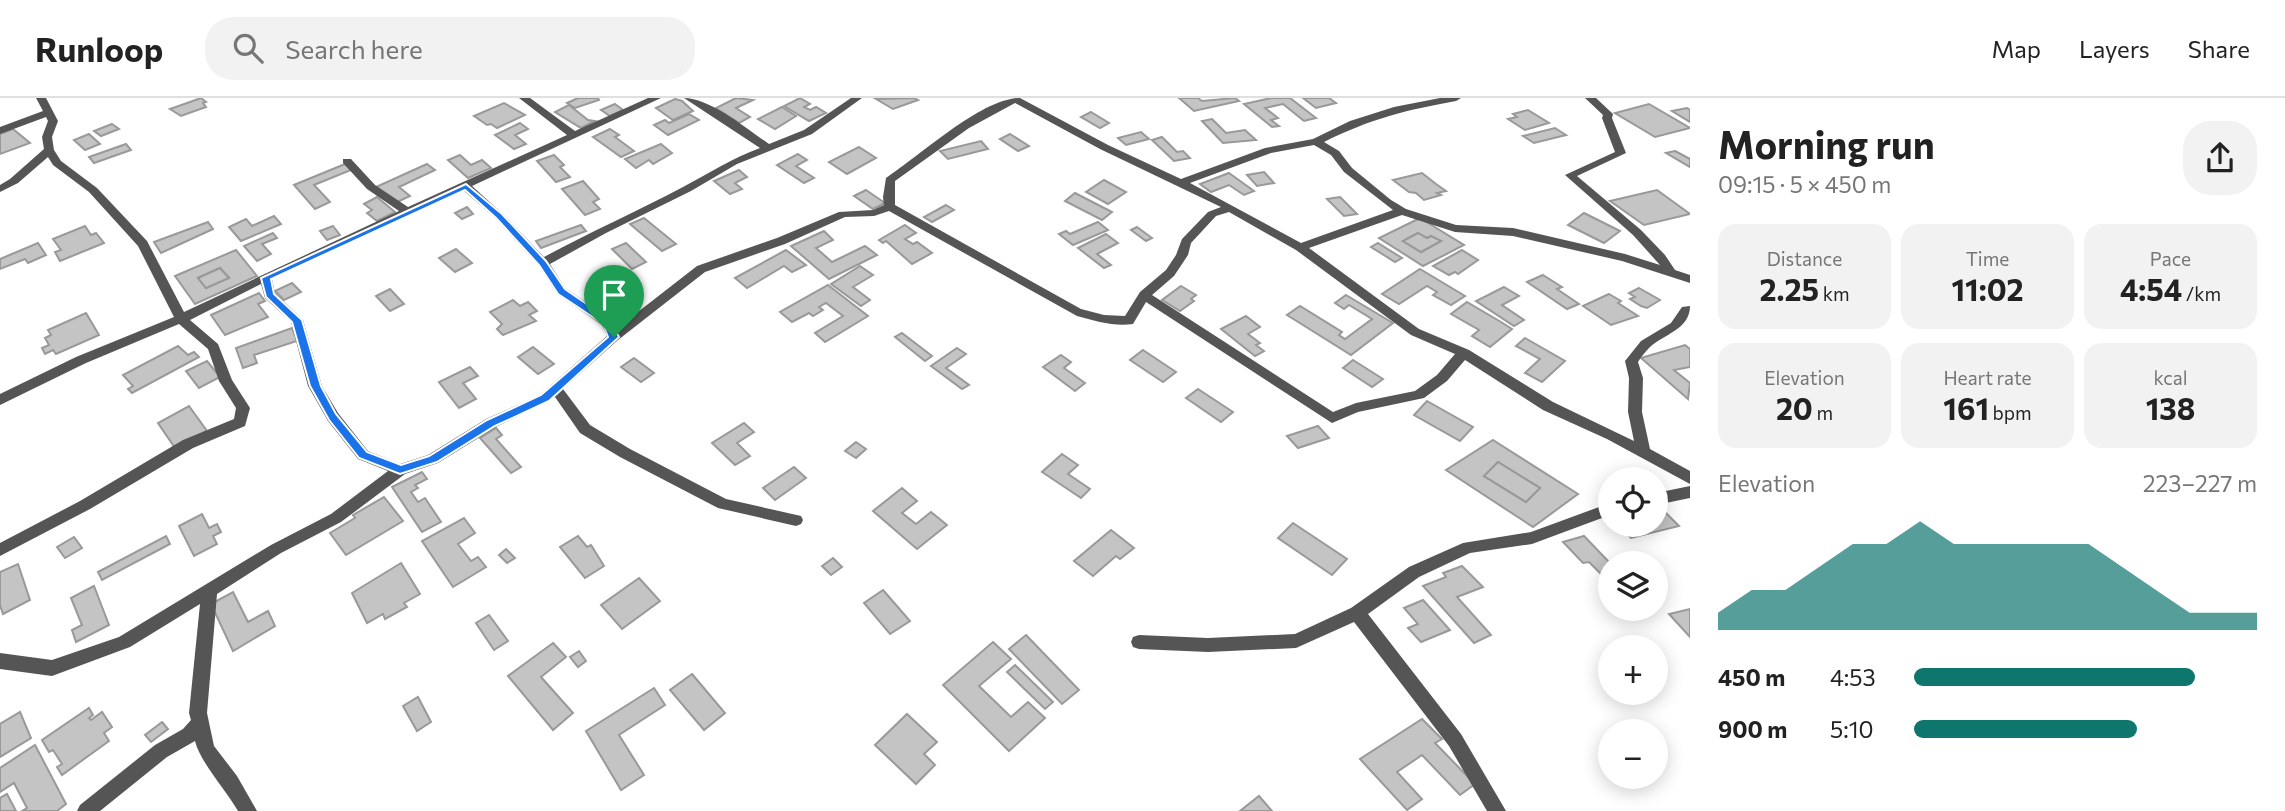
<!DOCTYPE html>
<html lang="en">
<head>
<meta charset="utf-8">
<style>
  :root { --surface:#fff; --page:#f2f2f2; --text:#222; --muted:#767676; --line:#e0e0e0; --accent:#0f766e }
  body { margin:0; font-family:Commissioner,sans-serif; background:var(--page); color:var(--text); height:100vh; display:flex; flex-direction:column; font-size:26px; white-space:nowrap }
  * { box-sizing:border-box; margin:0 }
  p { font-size:23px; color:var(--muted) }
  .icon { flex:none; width:38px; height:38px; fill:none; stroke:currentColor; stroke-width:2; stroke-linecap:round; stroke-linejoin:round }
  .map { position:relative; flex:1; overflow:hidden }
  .drawer { display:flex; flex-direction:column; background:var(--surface); width:595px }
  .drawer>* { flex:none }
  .buttons { position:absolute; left:1598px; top:369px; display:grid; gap:14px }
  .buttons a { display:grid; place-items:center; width:70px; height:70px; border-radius:50%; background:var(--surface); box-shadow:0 4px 18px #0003; font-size:35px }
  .pin { position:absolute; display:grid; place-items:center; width:60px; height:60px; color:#fff; margin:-72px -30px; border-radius:50% 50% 50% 0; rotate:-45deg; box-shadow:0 0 7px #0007 }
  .pin .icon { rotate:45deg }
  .round { display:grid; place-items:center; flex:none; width:74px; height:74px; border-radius:28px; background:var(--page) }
  .summary { display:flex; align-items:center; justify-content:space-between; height:119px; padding:0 28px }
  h1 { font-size:38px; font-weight:700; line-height:52px }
  .stats { display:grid; grid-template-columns:repeat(3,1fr); gap:10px; height:119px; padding:7px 28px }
  .stats div { display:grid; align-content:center; border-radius:18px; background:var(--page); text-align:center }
  .stats b { font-size:30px; font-weight:700 }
  .stats small { font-size:19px; font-weight:400 }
  .stats p { font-size:19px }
  .chart { height:196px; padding:14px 28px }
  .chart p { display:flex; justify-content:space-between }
  .chart svg { width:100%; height:126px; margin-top:7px; fill:var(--accent); opacity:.7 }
  ul { padding:0 28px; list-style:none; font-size:23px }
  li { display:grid; grid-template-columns:112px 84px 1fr; align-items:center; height:52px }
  li i { height:18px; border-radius:9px; background:var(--accent) }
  header { display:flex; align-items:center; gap:42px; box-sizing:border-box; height:98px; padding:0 35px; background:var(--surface); border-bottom:2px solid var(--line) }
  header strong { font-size:33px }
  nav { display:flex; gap:38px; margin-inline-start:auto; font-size:24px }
  .search { width:490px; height:63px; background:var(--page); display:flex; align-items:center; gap:18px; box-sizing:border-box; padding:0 24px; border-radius:28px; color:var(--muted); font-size:26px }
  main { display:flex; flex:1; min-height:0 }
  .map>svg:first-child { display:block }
  .building { fill:#c4c4c4; stroke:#999; stroke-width:2; fill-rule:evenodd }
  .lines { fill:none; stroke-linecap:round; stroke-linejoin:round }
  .street { fill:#555; fill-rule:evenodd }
  .route { fill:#1a73e8; stroke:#fff; stroke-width:2; fill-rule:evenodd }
</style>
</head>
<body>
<header>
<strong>Runloop</strong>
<div class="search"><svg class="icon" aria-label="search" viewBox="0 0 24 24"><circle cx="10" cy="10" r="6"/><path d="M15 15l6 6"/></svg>Search here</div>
<nav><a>Map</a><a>Layers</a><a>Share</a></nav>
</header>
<main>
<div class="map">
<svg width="1690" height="713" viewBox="0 0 1690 713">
  <rect width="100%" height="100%" fill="#fff"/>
  <!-- building -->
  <g class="building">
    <polygon points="201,0 206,4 203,5 206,9 181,18 170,11"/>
    <polygon points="578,0 598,0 599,2 575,10 567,5"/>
    <polygon points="736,0 753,2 736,10 750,19 739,25 716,10"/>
    <polygon points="800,0 810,6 804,9 810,12 816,9 826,15 809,23 784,8"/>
    <polygon points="914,0 918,2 893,11 876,1"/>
    <polygon points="1179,0 1198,0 1202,3 1235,0 1239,3 1194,13"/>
    <polygon points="1271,0 1290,0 1316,20 1304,23 1283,6 1265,10 1278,20 1271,22 1279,28 1272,29 1244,6"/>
    <polygon points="1303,0 1329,0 1336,5 1316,10"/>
    <polygon points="675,1 682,3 693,13 673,22 656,10"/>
    <polygon points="504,5 525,17 497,30 491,26 487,27 474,18"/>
    <polygon points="615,6 623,12 610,18 601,12"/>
    <polygon points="1649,6 1690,30 1655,39 1615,15"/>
    <polygon points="569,7 588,22 595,23 581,30 555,14"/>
    <polygon points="782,9 796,18 775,31 758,21"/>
    <polygon points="1687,10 1690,12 1690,24 1672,13"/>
    <polygon points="1528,12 1549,25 1525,32 1508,21 1517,19 1513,16"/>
    <polygon points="1091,14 1109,25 1100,30 1081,19"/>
    <polygon points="689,16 699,22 668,37 654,27 665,22 669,25"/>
    <polygon points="1212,21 1226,35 1245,32 1256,42 1223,45 1202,23"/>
    <polygon points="520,25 528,31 515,37 526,46 514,51 495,37"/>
    <polygon points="112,26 119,31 101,38 94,33"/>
    <polygon points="1555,30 1566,37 1534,45 1523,38"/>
    <polygon points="13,31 30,45 0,56 0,36"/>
    <polygon points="610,31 619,37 615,39 634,53 621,59 593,39"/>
    <polygon points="1141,34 1149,41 1126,47 1118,40"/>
    <polygon points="89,36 100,46 85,52 74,42"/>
    <polygon points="1010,36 1029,48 1018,53 1000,41"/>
    <polygon points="1162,39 1177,54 1183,53 1190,60 1174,63 1152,42"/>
    <polygon points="981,43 988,51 948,61 940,53"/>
    <polygon points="126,46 131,52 94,65 89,59"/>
    <polygon points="661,46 672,55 653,66 649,62 636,70 625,61"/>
    <polygon points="859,49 876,60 847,76 829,64"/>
    <polygon points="1675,53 1690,61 1690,69 1666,55"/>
    <polygon points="798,56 807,62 796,68 814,80 804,85 777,67"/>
    <polygon points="460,57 471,67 482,62 491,70 468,80 448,62"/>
    <polygon points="554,57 564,67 560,69 570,79 556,84 537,63"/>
    <polygon points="345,66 351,72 314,87 330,104 315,111 294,87"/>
    <polygon points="427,66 435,72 399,89 410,98 395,105 376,89"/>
    <polygon points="739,72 747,79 735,85 742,91 730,96 714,83"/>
    <polygon points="1264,74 1274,85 1257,88 1247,77"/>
    <polygon points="1229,75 1254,93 1244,97 1229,87 1211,94 1200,86"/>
    <polygon points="1422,75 1436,86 1446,93 1437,95 1441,97 1424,102 1416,95 1409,94 1393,82"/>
    <polygon points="1104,82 1126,94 1108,106 1086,94"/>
    <polygon points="583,83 599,101 593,104 600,111 585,117 562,91"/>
    <polygon points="866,92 885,105 873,111 854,98"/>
    <polygon points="1657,92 1690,116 1644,127 1610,103"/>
    <polygon points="1075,95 1112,114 1102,122 1065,103"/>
    <polygon points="377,99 395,114 377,123 367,115 372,112 364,106"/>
    <polygon points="1340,99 1357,116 1344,118 1327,101"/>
    <polygon points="946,107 954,112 932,124 924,119"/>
    <polygon points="467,109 473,116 462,121 455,115"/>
    <polygon points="1584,115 1620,133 1604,145 1568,127"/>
    <polygon points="274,118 281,126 241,143 229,129 246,121 252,128"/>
    <polygon points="644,120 676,146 662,153 630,126"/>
    <path d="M1420 120 1464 147 1423 168 1379 140ZM1418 135 1427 140 1431 138 1441 143 1421 154 1403 143Z"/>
    <polygon points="208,124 213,131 161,155 154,144"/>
    <polygon points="1098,124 1108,132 1073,147 1059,136 1066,133 1070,136"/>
    <polygon points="581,127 586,133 541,150 536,143"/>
    <polygon points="905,127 916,135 905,141 913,146 917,144 932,155 912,166 886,143 883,145 879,142"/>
    <polygon points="85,128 91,137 96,135 104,145 60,163 55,154 61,152 53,141"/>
    <polygon points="333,128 340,137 327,142 320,133"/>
    <polygon points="1137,129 1152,140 1146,143 1131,132"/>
    <polygon points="824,133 833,142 816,150 832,164 865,148 877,157 829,181 791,148"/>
    <polygon points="273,135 277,140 262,146 271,156 257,163 244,148"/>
    <polygon points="1418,135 1427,140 1431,138 1441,143 1421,154 1403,143"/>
    <polygon points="1106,136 1118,145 1097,156 1111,167 1104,170 1078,150"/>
    <polygon points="38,145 46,157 28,165 25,161 0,171 0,161"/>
    <polygon points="626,145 646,164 632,171 612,151"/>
    <polygon points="1378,145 1402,160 1395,164 1371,149"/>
    <polygon points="456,151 472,165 455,174 439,160"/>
    <path d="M236 152 257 178 195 206 175 178ZM220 170 229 180 206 190 198 180Z"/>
    <polygon points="786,152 806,167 792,174 784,168 747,190 735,180"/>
    <polygon points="1462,152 1478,162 1458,176 1455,174 1449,177 1433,168"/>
    <polygon points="860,168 873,177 853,189 870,202 861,208 831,186"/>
    <polygon points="220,170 229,180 206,190 198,180"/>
    <polygon points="1420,171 1465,198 1451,207 1433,197 1437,194 1427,188 1399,206 1382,196"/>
    <polygon points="1543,177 1562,189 1557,191 1579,206 1567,211 1527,184"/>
    <polygon points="623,182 635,190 608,207 597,199"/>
    <polygon points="292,185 301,194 284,202 275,193"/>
    <polygon points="828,187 868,218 825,244 815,235 843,218 826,205 819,209 823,212 813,218 809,215 792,224 780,214"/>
    <polygon points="1181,188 1196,197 1191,201 1194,203 1180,213 1162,202"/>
    <polygon points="1504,189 1519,198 1502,207 1524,222 1514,228 1476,203"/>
    <polygon points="1639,190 1660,202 1647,210 1641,208 1630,201 1635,199 1629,195"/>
    <polygon points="390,191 404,206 390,213 376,198"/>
    <polygon points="259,195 265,203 258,206 268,219 225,237 211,217"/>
    <polygon points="1609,196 1621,203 1618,205 1638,218 1611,227 1583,208"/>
    <polygon points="1346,197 1393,225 1351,257 1287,217 1300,208 1342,234 1339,237 1345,241 1372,221 1349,207 1344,211 1335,205"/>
    <polygon points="513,202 520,208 528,204 537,213 529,217 536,223 503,237 497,231 502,226 490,214"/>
    <polygon points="1467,204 1501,224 1512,231 1490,249 1472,238 1479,232 1451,216"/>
    <polygon points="86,215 99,237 56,256 53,252 45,256 42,250 49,247 45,240 51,237 48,232"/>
    <polygon points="1246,218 1260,229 1248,236 1260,245 1256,247 1264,253 1255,258 1221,231"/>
    <polygon points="292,230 297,243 254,257 257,265 243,270 236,250"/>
    <polygon points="902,235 932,258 925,263 895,239"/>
    <polygon points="1525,240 1565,263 1542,284 1525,275 1540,261 1516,248"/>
    <polygon points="1685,247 1690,251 1690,269 1674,272 1690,285 1688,301 1641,260"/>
    <polygon points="178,248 188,257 194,254 199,259 132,295 128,291 133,288 123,277"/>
    <polygon points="533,249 554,266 538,276 518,259"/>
    <polygon points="957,250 966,256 946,270 969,287 962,291 931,268"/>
    <polygon points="1143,252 1176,274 1163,284 1130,262"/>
    <polygon points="1061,257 1071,264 1064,270 1085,285 1075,293 1043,269"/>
    <polygon points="634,260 654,275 641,284 621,269"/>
    <polygon points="1353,262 1383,281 1372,289 1343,270"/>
    <polygon points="207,263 220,279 199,290 186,273"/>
    <polygon points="470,269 478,278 463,285 476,301 459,310 439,284"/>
    <polygon points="1198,291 1233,314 1221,324 1186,300"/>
    <polygon points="1427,303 1473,329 1460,343 1414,317"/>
    <polygon points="189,308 207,333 175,350 158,325"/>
    <polygon points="744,325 754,334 737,345 750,358 735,367 712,345"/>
    <polygon points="1318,328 1329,340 1298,350 1287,338"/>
    <polygon points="496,330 502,337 496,341 521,369 511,375 480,340"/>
    <path d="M1493 342 1578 396 1533 429 1446 372ZM1498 364 1540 390 1526 404 1484 378Z"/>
    <polygon points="856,344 866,351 856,360 845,353"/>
    <polygon points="1062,356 1078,367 1068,376 1090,391 1081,400 1042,374"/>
    <polygon points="1498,364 1540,390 1526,404 1484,378"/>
    <polygon points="794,369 806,380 775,402 763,390"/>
    <polygon points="422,374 427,381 415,387 418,390 411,394 418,404 425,400 441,424 422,434 392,389"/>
    <polygon points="902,390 917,403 902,415 916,426 931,414 947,427 917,451 873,413"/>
    <polygon points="384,399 403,423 346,457 330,435 355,420 353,417"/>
    <polygon points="1661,410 1679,428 1631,440 1618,427 1656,427 1656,412"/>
    <polygon points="202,416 209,430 217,426 221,434 213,438 217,446 194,458 179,428"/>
    <polygon points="464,420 475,435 458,446 471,463 478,459 486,469 453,489 422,443"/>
    <polygon points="1293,425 1347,461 1332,477 1278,440"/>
    <polygon points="1111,432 1134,450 1120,461 1116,458 1093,478 1074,463"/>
    <polygon points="166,438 170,446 102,482 98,474"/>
    <polygon points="578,438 587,449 591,447 604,468 585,480 560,449"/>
    <polygon points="1584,438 1611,466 1610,473 1601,476 1589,464 1583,465 1563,444"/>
    <polygon points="74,439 82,450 65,460 57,449"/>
    <polygon points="506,451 515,460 507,465 499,457"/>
    <polygon points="833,460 842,469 831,477 822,468"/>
    <polygon points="401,465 420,496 404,505 407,509 385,521 383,516 367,525 352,495"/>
    <polygon points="18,466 30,502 3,516 0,507 0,474"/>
    <polygon points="1462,468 1483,489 1457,499 1491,537 1474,545 1423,488 1446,479 1443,475"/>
    <polygon points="639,480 660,503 622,531 601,507"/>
    <polygon points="94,488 109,527 76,544 72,532 82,527 71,500"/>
    <polygon points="883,492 910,523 890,536 864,505"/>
    <polygon points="233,494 248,524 268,513 275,528 233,553 211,506"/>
    <polygon points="1423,502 1450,532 1421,544 1408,530 1418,526 1404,510"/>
    <polygon points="1690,511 1690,539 1669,516"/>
    <polygon points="489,517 508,543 494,552 476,525"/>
    <polygon points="1026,537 1079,592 1062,606 1009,551"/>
    <polygon points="993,544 1011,561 979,588 1011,619 1028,604 1045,620 1009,653 943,587"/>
    <polygon points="553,545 566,559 541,579 573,615 553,632 508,578"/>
    <polygon points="579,553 586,563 578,569 570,559"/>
    <polygon points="1015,567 1053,604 1045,611 1007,574"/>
    <polygon points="692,576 725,615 704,632 670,592"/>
    <polygon points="654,590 665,607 619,637 644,677 621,692 586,633"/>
    <polygon points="418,599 431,624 417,633 403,608"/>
    <polygon points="89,610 93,617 89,620 91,622 102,614 112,629 104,635 109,643 62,677 57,669 62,666 53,652 49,654 42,642"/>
    <polygon points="20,614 31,640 0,659 0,626"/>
    <polygon points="907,616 937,644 924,656 935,667 916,686 875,647"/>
    <polygon points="1422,621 1442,641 1435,645 1475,686 1460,697 1422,657 1397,674 1422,701 1407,712 1360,661"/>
    <polygon points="162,624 168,631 151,644 145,637"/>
    <polygon points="35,647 66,706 57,713 22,713 27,710 14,685 0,694 0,670"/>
    <polygon points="7,696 16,713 0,713 0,700"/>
    <polygon points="1259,698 1272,713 1240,713"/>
  </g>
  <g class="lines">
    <!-- street -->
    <g class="street">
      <path d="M36 0H46L58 23 52 39 54 52 61 63 97 90 147 143 184 214 399 113 367 91 343 65V61H351L375 87 408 109 567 37 519 0H530L575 33 648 0H661L472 88 503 116 544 159C590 134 638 113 683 89 709 75 733 60 760 50L684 0C710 0 747 31 769 46L804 32 851 0H862L812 36 737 66 691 93 606 135 550 166 565 190 611 221 616 231 697 168 777 140 839 114 873 112 884 107 883 99 886 80C921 57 982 0 1020 0L1108 47 1181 81 1265 50 1313 41 1350 23 1394 9 1440 0H1461L1456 3C1406 12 1370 21 1324 44L1339 53 1352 70 1391 102 1406 111 1456 127 1513 130 1625 156 1660 167 1633 137 1565 77 1615 54 1602 20 1603 17 1585 0H1596L1613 16 1612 20 1626 55 1577 78 1641 132 1665 157 1675 172 1690 177V185L1622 163 1513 138 1455 134 1402 117 1309 150 1419 231 1469 252 1553 304 1634 343 1628 314 1629 280 1625 263 1641 243 1671 225 1682 209 1690 208C1690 232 1663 236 1649 250 1645 254 1641 259 1638 264L1643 280 1642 314 1650 351 1690 373V386L1607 341 1543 312 1465 262 1447 283 1424 300 1358 314 1332 325 1146 204 1133 226C1115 229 1095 223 1077 218L889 113 874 118 845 119 785 146 705 174 618 242 563 291 590 327 630 351 726 401 801 418 803 422 801 426 796 428 718 410 620 359 580 335 555 299 496 329 438 365 405 376 341 424 281 455 217 496 207 615 214 648 237 678 257 713H238C226 692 200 664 195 643L167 659 100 713H77L80 707 155 647 183 631 191 622 189 615 200 506 130 549 52 578 0 571V555L52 562 119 539 271 447 331 416 388 373 358 361 328 323 308 288 291 224 265 200 261 186 190 222 218 246 232 282 250 310 245 328 193 350 90 411 0 458V445L80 403 183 342 234 321 236 310 219 283 208 251 179 226 86 265 0 307V296L76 259 174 219 138 148 89 94 53 67 48 59 18 85 0 94V87L10 81 44 51 42 39 48 23 46 19 0 36V29L43 13ZM1015 5 1100 51 1221 109 1208 114 1182 141 1176 157 1166 172 1140 194 1125 218 1104 217 1081 211 895 107V83L969 30ZM1314 47 1331 57 1344 74 1393 112 1301 145 1190 85 1271 55ZM463 92 495 120 539 168 557 196 602 227 607 238 540 297 486 321 428 357 400 366 368 353 338 315 322 288 303 222 275 195 272 181ZM1229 114 1296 152 1411 237 1455 256 1437 277 1415 293 1356 305 1333 314 1152 197 1174 178 1188 157 1191 145 1216 118Z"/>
      <polygon points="1690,388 1690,400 1656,407 1656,395"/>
      <polygon points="1610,405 1610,417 1532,446 1470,455 1419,479 1368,516 1461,636 1506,713 1487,713 1449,648 1354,524 1296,550 1208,554 1139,551 1133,549 1131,544 1133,539 1139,537 1208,540 1295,536 1351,510 1409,469 1463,445 1531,434"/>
    </g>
  </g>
  <!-- route -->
  <path class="route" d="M466 86 502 116 546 163 565 191 610 222 619 239 549 303 495 328 437 364 400 376 359 360 329 322 310 288 292 224 266 199 261 180ZM465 92 496 120 539 167 558 196 603 226 608 239 541 297 487 322 429 358 401 367 367 354 336 316 321 288 302 222 274 196 271 181Z"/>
</svg>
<div class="buttons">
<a><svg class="icon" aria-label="locate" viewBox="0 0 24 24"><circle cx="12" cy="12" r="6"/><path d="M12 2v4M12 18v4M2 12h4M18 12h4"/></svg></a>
<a><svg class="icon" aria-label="layers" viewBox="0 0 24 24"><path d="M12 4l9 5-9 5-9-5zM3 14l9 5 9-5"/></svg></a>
<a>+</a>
<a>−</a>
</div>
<div class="pin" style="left:614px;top:239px;background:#1e9e55"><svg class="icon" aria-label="arrive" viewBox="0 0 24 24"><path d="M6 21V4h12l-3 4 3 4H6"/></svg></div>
</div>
<section class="drawer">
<div class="summary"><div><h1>Morning run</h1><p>09:15 · 5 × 450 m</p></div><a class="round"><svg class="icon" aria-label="share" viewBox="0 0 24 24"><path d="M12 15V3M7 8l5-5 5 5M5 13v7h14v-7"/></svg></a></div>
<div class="stats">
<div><p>Distance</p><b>2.25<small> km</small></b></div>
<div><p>Time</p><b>11:02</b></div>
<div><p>Pace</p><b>4:54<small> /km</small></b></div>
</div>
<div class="stats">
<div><p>Elevation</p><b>20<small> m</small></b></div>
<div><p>Heart rate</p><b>161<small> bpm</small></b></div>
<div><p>kcal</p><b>138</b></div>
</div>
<div class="chart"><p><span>Elevation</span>223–227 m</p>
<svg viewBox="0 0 160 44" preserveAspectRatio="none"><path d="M0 44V38L10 30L20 30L30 22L40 14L50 14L60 6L70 14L80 14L90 14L100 14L110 14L120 22L130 30L140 38L150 38L160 38V44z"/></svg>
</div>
<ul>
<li><b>450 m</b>4:53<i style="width:82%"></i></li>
<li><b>900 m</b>5:10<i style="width:65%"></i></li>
</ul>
</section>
</main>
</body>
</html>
